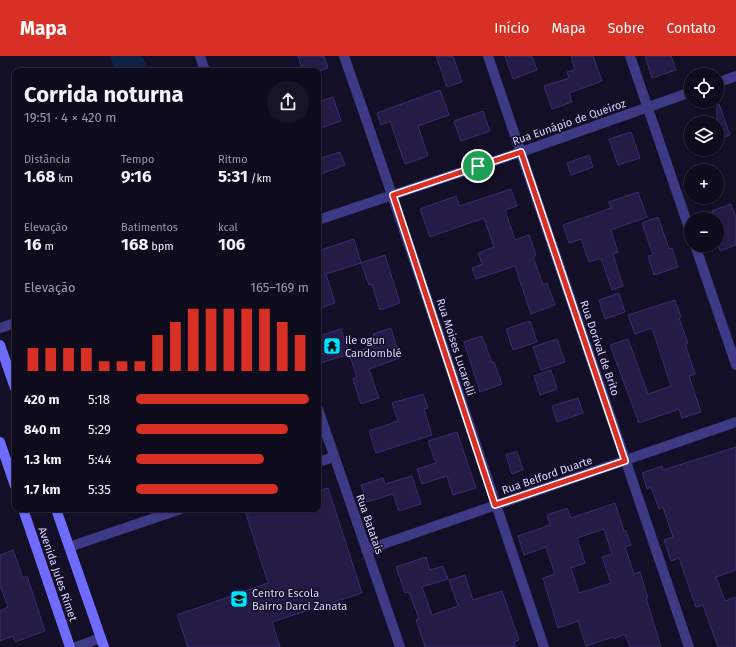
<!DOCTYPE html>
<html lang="pt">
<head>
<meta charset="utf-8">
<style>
  :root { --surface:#0e0b1c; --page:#171425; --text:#f1f3f6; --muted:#9b9ba3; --line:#2e2b3b; --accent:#d93025 }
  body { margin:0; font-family:"Fira Sans",sans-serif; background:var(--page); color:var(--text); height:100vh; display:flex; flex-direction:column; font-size:15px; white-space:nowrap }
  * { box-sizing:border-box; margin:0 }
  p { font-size:13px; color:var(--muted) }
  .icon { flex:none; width:22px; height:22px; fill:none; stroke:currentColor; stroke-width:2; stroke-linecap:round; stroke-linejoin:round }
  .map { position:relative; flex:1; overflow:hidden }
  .sheet { position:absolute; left:12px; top:12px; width:309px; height:444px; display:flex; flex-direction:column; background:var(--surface); border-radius:8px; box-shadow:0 1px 3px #0004,0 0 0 1px var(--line) }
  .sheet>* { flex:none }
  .controls { position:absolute; left:684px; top:12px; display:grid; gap:8px }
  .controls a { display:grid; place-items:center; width:40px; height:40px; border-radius:50%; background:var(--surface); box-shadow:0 1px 3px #0004,0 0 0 1px var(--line); font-size:20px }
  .pin { position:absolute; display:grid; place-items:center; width:34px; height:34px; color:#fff; margin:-17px; border:2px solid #fff; border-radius:50%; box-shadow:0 1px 4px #0007 }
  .round { display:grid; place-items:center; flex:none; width:42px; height:42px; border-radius:21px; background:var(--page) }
  .overview { display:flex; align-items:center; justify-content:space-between; height:68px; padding:0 12px }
  h1 { font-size:22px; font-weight:700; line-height:30px }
  .figures { display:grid; grid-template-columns:repeat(3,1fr); gap:6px; height:68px; padding:4px 12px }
  .figures div { display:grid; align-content:center }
  .figures b { font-size:17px; font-weight:700 }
  .figures small { font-size:11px; font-weight:400 }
  .figures p { font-size:11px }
  .chart { height:112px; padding:8px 12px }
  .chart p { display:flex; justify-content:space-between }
  .chart svg { width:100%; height:72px; margin-top:4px; stroke:var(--accent); stroke-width:6 }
  ul { padding:0 12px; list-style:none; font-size:13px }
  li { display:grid; grid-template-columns:64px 48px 1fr; align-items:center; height:30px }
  li i { height:10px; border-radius:5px; background:var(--accent) }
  header { display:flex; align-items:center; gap:24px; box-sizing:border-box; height:56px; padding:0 20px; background:var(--accent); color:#fff }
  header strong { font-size:19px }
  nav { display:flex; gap:22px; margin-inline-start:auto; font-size:14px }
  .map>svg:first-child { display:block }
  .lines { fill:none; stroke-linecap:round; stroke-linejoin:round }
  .river { stroke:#0c2248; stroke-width:27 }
  .building { fill:#241b47; stroke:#3b2d73; fill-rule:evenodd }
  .minor { stroke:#3d3a85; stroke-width:10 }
  .secondary { stroke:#6f6bff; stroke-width:10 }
  .route-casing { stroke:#fff; stroke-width:8 }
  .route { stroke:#d93025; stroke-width:5 }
  .labels { text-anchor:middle; stroke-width:3; stroke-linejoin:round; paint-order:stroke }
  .street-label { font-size:11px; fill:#d9d4ff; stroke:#130f26 }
  .poi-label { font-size:11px; fill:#d9d4ff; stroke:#130f26; text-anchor:start }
</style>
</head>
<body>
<header>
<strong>Mapa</strong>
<nav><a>Início</a><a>Mapa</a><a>Sobre</a><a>Contato</a></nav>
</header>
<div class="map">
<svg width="736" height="591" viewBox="0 0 736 591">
  <rect width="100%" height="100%" fill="#130f26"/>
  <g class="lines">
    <!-- river -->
    <polyline class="river" points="124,0 135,15"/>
  </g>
  <!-- building -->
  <g class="building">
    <polygon points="298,0 324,0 328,12 319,15 303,15"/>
    <polygon points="436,0 453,0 462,26 447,31"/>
    <polygon points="505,0 532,0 537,14 513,23"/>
    <polygon points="571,0 593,0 602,25 569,37 572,46 552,53 544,30 569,22 567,16 575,14"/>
    <polygon points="645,0 671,0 676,14 652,22"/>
    <polygon points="440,34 449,59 418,70 428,100 405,108 390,65 381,69 377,57"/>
    <polygon points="333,41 341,65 318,73 318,46"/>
    <polygon points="719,48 730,79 717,84 717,49"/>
    <polygon points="483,55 490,75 461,85 454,65"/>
    <polygon points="631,76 640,102 618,109 609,83"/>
    <polygon points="340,96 345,109 318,119 318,103"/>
    <polygon points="589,99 593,111 571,119 567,107"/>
    <polygon points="511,133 517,150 505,154 515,184 529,179 536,199 533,201 543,229 547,227 555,249 531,258 515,210 476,223 472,212 482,208 478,197 494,191 484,162 430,181 420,153 456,140 459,150"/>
    <polygon points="638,136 647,161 611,174 618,196 613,198 623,230 612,234 601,202 589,206 581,183 569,187 563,169 611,152 609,146"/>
    <polygon points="731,148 736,162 736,189 720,195 717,186 717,163 714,163 712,155"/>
    <polygon points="658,161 669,193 672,192 678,211 654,219 648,200 653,199 642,167"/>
    <polygon points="354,183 361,207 326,218 335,247 318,253 318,195"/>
    <polygon points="385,199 400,247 380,254 372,228 369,229 361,207"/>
    <polygon points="619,237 625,256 605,263 599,244"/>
    <polygon points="675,244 681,261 679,262 688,287 685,288 695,318 689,320 701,356 682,362 679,353 639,367 610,289 628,283 648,338 671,330 652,272 635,278 628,259"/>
    <polygon points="530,265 537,286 513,294 506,273"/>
    <polygon points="391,272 400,302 369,313 379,342 361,348 353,323 357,321 349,298 376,289 373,278"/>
    <polygon points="341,273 349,298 318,308 318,280"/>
    <polygon points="482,280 492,307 494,306 502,328 480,336 464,286"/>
    <polygon points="557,283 565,306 541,314 533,291"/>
    <polygon points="551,314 557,333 540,339 534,320"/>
    <polygon points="423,338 428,352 424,353 432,379 376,397 369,375 398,365 392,347"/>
    <polygon points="578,342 583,357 557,366 552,350"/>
    <polygon points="457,376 476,432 453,439 447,420 422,428 417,413 436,407 428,385"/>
    <polygon points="736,391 736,514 716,521 725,545 736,541 736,591 718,591 703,549 696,551 679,502 671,505 664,484 673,481 663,451 659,453 651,431 647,433 642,417 662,410 663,414"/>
    <polygon points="517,395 523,414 512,418 506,399"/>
    <polygon points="412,420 421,448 399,455 393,438 367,446 361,429 383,422 385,428"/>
    <polygon points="328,432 362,537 272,566 280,591 188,591 177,559 268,527 246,458 263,453 318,453 318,435"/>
    <path d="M615 447 624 475H626L631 489 625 491 634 518 640 516 648 542H646L661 591H630L625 578 614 583 613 581 586 590 578 565 558 572 543 522 555 518 546 491 524 499 518 480 550 469 547 459 567 452 571 462ZM604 473 612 498 602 501 611 527 579 537 571 512 585 507 577 482Z"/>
    <polygon points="13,494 23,522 27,520 45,575 15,586 13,580 0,585 0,555 8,551 0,529 0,499"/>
    <polygon points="426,501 430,514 443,510 448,523 422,531 432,559 458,550 449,524 465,519 473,544 502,535 519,584 514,586 515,591 425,591 416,564 419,563 409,536 405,537 396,511"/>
  </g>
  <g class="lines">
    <!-- minor -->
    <g class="minor">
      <polyline points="200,0 205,15"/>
      <path d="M344 0C413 196 477 394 544 591"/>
      <polyline points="488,0 689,591"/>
      <polyline points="630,0 691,178"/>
      <polyline points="717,27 736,20"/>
      <polyline points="318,164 521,96 691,36"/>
      <polyline points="695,189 736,309"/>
      <polyline points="0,272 15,267"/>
      <polyline points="318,353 400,591"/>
      <polyline points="318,406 334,401"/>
      <polyline points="69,491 181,453"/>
      <polyline points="366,494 736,366"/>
      <polyline points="76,591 101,582"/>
    </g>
    <!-- secondary -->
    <g class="secondary">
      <polyline points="0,289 15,332"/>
      <polyline points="0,386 15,430"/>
      <polyline points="23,453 70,591"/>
      <polyline points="56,453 104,591"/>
    </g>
  </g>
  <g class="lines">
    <defs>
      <polygon id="route" points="521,96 625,405 495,449 393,139"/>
    </defs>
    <!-- route casing -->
    <use href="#route" class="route-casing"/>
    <!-- route -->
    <use href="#route" class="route"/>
  </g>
  <!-- icons -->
  <defs>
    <symbol id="temple-square" viewBox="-11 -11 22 22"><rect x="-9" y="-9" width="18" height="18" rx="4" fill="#00e5ff" stroke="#130f26"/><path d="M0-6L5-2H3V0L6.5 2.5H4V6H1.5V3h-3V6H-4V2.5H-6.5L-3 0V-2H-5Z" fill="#111"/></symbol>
    <symbol id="school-square" viewBox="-11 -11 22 22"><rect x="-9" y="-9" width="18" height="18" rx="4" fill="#00e5ff" stroke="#130f26"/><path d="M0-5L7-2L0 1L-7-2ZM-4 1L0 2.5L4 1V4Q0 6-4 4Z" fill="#111"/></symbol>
  </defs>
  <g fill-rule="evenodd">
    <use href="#temple-square" x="322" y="280" width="20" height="20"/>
    <use href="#school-square" x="229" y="533" width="20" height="20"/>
  </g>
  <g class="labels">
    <!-- street labels -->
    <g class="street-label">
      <text transform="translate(569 66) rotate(-19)" y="4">Rua Eunápio de Queiroz</text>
      <text transform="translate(456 291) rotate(72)" y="4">Rua Moises Lucarelli</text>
      <text transform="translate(600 292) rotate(71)" y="4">Rua Dorival de Brito</text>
      <text transform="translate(547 419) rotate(-19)" y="4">Rua Belford Duarte</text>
      <text transform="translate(370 468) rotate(71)" y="4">Rua Batatais</text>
      <text transform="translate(58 518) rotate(71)" y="4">Avenida Jules Rimet</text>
    </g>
    <!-- poi labels -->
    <g class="poi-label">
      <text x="345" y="288">ile ogun<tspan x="345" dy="13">Candomblé</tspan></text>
      <text x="252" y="541">Centro Escola<tspan x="252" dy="13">Bairro Darci Zanata</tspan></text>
    </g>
  </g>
</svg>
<div class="controls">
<a><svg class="icon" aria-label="locate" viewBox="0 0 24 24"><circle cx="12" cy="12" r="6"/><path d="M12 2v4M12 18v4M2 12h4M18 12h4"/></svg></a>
<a><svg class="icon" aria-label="layers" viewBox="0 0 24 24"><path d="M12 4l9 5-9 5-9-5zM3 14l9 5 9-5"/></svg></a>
<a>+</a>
<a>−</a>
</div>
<div class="pin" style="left:478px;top:110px;background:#1e9e55"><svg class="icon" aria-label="arrive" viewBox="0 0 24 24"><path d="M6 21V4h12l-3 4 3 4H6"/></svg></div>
<section class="sheet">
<div class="overview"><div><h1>Corrida noturna</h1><p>19:51 · 4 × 420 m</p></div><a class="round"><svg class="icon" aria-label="share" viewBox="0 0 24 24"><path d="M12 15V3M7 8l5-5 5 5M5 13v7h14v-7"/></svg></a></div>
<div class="figures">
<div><p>Distância</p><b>1.68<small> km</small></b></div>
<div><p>Tempo</p><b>9:16</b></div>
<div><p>Ritmo</p><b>5:31<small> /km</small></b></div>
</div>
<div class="figures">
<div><p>Elevação</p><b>16<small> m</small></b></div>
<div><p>Batimentos</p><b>168<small> bpm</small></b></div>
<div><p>kcal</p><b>106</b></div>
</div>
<div class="chart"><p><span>Elevação</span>165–169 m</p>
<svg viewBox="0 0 160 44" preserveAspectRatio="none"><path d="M5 44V30M15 44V30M25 44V30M35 44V30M45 44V38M55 44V38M65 44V38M75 44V22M85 44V14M95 44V6M105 44V6M115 44V6M125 44V6M135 44V6M145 44V14M155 44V22"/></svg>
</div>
<ul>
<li><b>420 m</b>5:18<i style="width:100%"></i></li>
<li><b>840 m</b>5:29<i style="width:88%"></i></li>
<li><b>1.3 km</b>5:44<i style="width:74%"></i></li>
<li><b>1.7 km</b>5:35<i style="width:82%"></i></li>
</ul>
</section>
</div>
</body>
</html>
